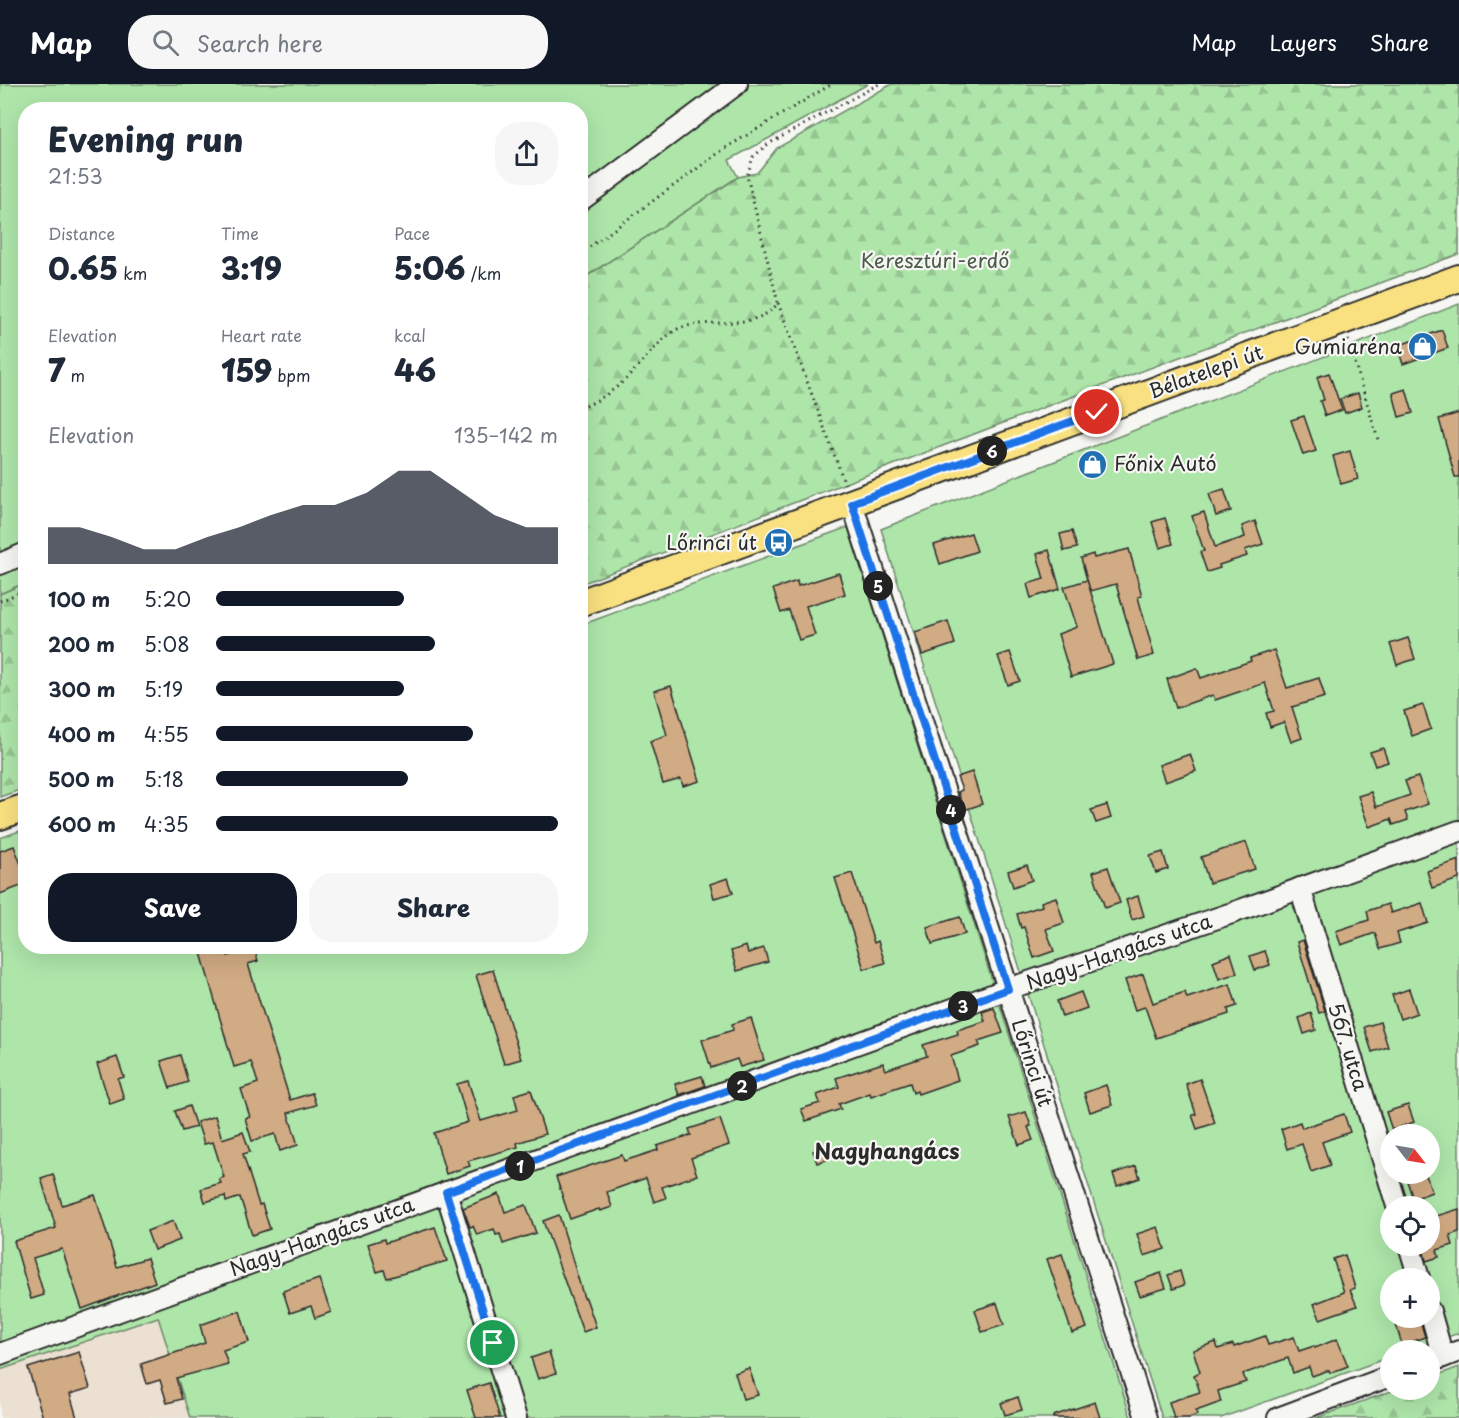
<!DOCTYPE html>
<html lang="en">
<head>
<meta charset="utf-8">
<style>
  :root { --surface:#fff; --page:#f6f6f7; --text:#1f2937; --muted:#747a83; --accent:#111827 }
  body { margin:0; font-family:"Playpen Sans",sans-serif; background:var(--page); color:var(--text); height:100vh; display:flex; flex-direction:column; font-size:22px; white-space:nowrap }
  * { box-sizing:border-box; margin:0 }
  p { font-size:20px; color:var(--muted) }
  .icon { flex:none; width:33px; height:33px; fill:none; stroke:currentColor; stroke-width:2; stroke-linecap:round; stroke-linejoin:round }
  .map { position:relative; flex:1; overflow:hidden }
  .side { position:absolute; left:18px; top:18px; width:570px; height:852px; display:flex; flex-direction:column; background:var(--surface); border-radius:24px; box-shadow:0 6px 24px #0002 }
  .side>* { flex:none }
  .needle { width:39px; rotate:121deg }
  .buttons { position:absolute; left:1380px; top:1040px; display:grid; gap:12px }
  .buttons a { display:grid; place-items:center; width:60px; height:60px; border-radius:50%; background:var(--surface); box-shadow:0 6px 24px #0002; font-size:30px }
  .pin { position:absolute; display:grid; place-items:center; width:51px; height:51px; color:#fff; margin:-26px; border:3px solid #fff; border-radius:50%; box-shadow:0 2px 6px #0007 }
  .km { position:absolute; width:30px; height:30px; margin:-15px; border-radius:50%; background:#222; color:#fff; font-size:16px; line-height:30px; text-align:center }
  .round { display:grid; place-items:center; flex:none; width:63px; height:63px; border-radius:24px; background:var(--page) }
  .headline { display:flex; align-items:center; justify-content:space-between; height:102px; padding:0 30px }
  h1 { font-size:33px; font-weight:800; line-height:45px }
  .metrics { display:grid; grid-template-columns:repeat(3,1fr); gap:9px; height:102px; padding:6px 30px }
  .metrics div { display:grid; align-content:center }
  .metrics b { font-size:30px; font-weight:800 }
  .metrics small { font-size:16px; font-weight:400 }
  .metrics p { font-size:16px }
  .chart { height:168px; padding:12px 30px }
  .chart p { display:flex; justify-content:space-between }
  .chart svg { width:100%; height:108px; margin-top:6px; fill:var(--accent); opacity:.7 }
  .action { display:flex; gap:12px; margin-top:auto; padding:12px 30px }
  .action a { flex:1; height:69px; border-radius:24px; background:var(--accent); color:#fff; font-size:24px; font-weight:800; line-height:69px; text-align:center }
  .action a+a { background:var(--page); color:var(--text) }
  ul { padding:0 30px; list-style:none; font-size:20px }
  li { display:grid; grid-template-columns:96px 72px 1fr; align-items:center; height:45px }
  li i { height:15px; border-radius:8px; background:var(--accent) }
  header { display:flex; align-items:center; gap:36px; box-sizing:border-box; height:84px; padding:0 30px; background:var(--accent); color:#fff }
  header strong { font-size:28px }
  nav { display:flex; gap:33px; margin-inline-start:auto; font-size:21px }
  .search { width:420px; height:54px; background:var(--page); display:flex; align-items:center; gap:15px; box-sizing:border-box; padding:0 21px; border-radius:24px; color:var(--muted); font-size:22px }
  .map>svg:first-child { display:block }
  .built { fill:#ebe0d1 }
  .green { fill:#aee6aa; stroke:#6c886a; stroke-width:1.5; fill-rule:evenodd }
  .forest { fill:url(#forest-firs); stroke:#6c886a; stroke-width:1.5 }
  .building { fill:#d1ab83; stroke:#2b2b2b; stroke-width:1.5 }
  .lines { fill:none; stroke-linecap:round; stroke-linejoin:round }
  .minor-casing { stroke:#2b2b2b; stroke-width:24 }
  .major-casing { stroke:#2b2b2b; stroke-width:30 }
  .path { stroke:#2b2b2b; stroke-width:3; stroke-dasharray:1.5 4.5; stroke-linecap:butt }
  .minor { stroke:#f6f6f2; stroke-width:20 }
  .major { stroke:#f9e181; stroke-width:26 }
  .route-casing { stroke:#fff; stroke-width:12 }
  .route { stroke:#1a73e8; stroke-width:8 }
  .labels { text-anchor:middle; stroke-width:4.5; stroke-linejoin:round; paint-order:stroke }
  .park-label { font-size:20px; fill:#4c5a4b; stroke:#f6f6f2 }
  .poi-label { font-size:20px; fill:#2b2b2b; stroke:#f6f6f2; text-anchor:end }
  .street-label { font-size:20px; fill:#2b2b2b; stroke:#f6f6f2 }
  .neighbourhood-label { font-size:21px; font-weight:bold; fill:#2b2b2b; stroke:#f6f6f2 }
</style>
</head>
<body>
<header>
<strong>Map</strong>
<div class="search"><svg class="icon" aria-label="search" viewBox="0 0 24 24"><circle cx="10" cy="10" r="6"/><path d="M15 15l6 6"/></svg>Search here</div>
<nav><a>Map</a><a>Layers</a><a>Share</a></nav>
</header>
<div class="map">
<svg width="1459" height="1334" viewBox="0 0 1459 1334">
  <defs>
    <pattern id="forest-firs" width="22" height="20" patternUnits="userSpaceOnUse" patternTransform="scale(1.5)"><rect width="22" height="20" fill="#aee6aa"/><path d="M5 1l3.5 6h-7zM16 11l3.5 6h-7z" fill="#96c592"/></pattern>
  </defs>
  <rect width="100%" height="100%" fill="#f6f6f2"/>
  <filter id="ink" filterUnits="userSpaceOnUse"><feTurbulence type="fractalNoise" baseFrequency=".0167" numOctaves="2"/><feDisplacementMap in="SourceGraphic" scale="12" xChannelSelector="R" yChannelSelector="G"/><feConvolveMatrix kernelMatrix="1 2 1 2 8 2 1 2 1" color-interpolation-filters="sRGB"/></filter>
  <g filter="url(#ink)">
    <!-- built -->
    <polygon class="built" points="158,1232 190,1334 0,1334 0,1286"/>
    <!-- green -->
    <g class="green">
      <polygon points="0,0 868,0 729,76 738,93 581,196 580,26 26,26 25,499 0,510"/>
      <path d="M1459 220V1249L1411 1266H1390V1273L1221 1334H1162L881 445ZM1390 1050H1430V1089H1390ZM1390 1122H1430V1161H1390ZM1390 1194H1430V1233H1390Z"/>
      <polygon points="848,443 1131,1334 190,1334 158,1233 0,1286 0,754 25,745 26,862 580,862 581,541"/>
    </g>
    <!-- forest -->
    <g class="forest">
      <polygon points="892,0 1459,0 1459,170 1058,318 581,500 581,196 738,93 757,89 777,64"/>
      <polygon points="25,499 25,704 0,713 0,510"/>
      <polygon points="1459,1283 1459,1334 1316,1334 1397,1305 1430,1305 1430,1294"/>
    </g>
    <!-- building -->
    <g class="building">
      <polygon points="1442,246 1448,264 1403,280 1397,262"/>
      <polygon points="1329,289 1342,326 1325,332 1320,317 1324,316 1317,293"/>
      <polygon points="1406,305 1413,329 1399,333 1393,309"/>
      <polygon points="1358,309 1362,323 1345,329 1340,315"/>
      <polygon points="1459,329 1459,393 1455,393 1439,335"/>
      <polygon points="1304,332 1316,367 1303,371 1291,336"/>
      <polygon points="1350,367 1358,395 1341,400 1333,372"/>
      <polygon points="1224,405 1231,427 1216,432 1209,410"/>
      <polygon points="1204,428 1215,463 1245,453 1242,442 1255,437 1263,460 1245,466 1247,472 1219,481 1220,484 1207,488 1200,468 1204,467 1192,432"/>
      <polygon points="1165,434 1173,460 1160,464 1152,438"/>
      <polygon points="1072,447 1077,464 1064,467 1060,450"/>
      <polygon points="971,449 977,467 940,480 934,461"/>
      <polygon points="1129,465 1142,512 1138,513 1154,571 1138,576 1116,500 1090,507 1081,474 1093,470 1094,474"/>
      <polygon points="1049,466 1060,505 1031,514 1027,500 1044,495 1037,470"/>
      <polygon points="839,489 845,510 806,522 815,551 799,556 789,526 781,529 773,505 797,497 798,502"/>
      <polygon points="1087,496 1113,580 1071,593 1058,550 1077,543 1064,503"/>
      <polygon points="948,537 955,560 922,571 915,548"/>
      <polygon points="1408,554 1415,575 1397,581 1390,560"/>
      <polygon points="1274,566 1287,604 1319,594 1325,613 1292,623 1302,654 1291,658 1284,638 1270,643 1266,629 1274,627 1265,599 1215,616 1213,611 1176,624 1167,595 1197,584 1201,594 1251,577 1250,574"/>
      <polygon points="1010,568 1020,597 1008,601 998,572"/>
      <polygon points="671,602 700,697 683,702 681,695 663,700 650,657 667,651 654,607"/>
      <polygon points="1423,621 1431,645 1412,652 1404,627"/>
      <polygon points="1383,664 1388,678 1375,682 1370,668"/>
      <polygon points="1190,670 1196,687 1165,698 1159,681"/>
      <polygon points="972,688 982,720 964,726 958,708 962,706 957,693"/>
      <polygon points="1418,693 1428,720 1405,728 1408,736 1393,741 1391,735 1369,743 1358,712 1371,708 1376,723 1410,711 1405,697"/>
      <polygon points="1107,721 1111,734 1096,739 1091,726"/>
      <polygon points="1246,758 1255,785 1209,799 1201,773"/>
      <polygon points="14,762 26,793 26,800 0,810 0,767"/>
      <polygon points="1163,768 1168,785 1156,789 1150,772"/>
      <polygon points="1459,776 1459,795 1432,804 1427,787"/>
      <polygon points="1027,781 1032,796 1013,803 1008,787"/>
      <polygon points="1108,783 1120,819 1105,824 1093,788"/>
      <polygon points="852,789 874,859 878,857 885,879 864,885 835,794"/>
      <polygon points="728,794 733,809 714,814 710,800"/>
      <polygon points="1138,812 1144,832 1132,836 1126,816"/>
      <polygon points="1056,813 1064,839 1046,845 1054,867 1034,874 1024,843 1021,844 1017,830 1042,822 1041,818"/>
      <polygon points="1422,819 1428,839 1397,849 1400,859 1380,865 1375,849 1341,861 1336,847 1369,836 1367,827 1388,820 1391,829"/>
      <polygon points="960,833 965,850 932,860 927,843"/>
      <polygon points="1303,856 1325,927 1319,929 1297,858"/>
      <polygon points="199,862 225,862 228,872 254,863 258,877 248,880 290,1016 312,1009 316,1021 288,1029 298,1061 280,1067 275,1050 252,1057 245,1034 250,1033 241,1005 258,999 251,978 234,983"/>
      <polygon points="746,862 748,869 764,864 768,878 737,887 731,867"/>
      <polygon points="1265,867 1270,881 1255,886 1250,872"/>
      <polygon points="1231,870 1237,889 1219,895 1213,877"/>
      <polygon points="493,886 521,975 504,980 476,891"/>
      <polygon points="1143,890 1153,919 1185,908 1187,914 1230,900 1237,922 1228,925 1229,930 1156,954 1145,923 1135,926 1125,896"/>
      <polygon points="1409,905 1417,929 1400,935 1392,911"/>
      <polygon points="1081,908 1087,924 1062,933 1057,917"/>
      <polygon points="994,924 1003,949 978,957 980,962 951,972 958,996 918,1010 917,1007 913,1009 910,999 871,1012 870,1009 839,1020 841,1025 806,1037 801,1025 820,1019 817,1011 839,1003 836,994 883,979 885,986 927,972 923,961 958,950 957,946 985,937 982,928"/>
      <polygon points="1311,929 1316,946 1304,950 1299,934"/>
      <polygon points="751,934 764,976 740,983 737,975 711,984 702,956 733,946 732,940"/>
      <polygon points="1380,938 1388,963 1372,968 1364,943"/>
      <polygon points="180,971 188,998 170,1004 161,977"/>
      <polygon points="117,973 124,993 118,995 124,1015 110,1020 97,980"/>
      <polygon points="702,992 705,1002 679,1011 675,1000"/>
      <polygon points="1200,995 1215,1039 1197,1045 1192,1031 1196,1030 1186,1000"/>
      <polygon points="468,997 481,1037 518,1026 514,1011 531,1006 545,1050 517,1059 518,1063 468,1077 470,1082 446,1090 434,1049 468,1038 457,1000"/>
      <polygon points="1106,1001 1112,1021 1090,1028 1084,1009"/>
      <polygon points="1408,1021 1414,1038 1392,1046 1386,1028"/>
      <polygon points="189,1022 196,1043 182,1047 175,1027"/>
      <polygon points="1026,1028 1031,1042 1028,1043 1033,1056 1019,1061 1009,1033"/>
      <polygon points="1344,1030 1350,1048 1322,1058 1330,1081 1311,1088 1302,1060 1287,1065 1281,1045 1300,1038 1302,1044"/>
      <polygon points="215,1032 222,1055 243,1048 250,1068 243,1070 259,1121 262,1120 270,1145 252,1151 240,1113 226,1118 225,1112 205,1118 201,1105 221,1099 219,1095 224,1093 213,1058 204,1060 197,1038"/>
      <polygon points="720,1035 729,1061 691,1074 697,1091 662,1103 666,1114 654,1118 646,1094 607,1108 612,1123 600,1127 599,1125 570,1135 556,1093 622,1071 624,1077 658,1066 657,1062 691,1051 689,1045"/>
      <polygon points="825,1063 829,1075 817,1079 813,1067"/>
      <polygon points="1136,1082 1140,1094 1117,1102 1113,1090"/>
      <polygon points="53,1090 62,1121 95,1111 117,1183 147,1174 155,1198 82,1225 62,1165 33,1174 44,1211 31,1215 14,1157 56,1144 41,1094"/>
      <polygon points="1426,1091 1432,1108 1413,1115 1407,1097"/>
      <polygon points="499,1110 505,1128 526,1121 536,1149 503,1160 500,1150 496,1151 494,1145 477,1151 473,1142 470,1143 463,1124"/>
      <polygon points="1459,1125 1459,1148 1450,1151 1453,1161 1437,1166 1439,1173 1426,1177 1422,1161 1430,1161 1430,1149 1433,1148 1430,1134"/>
      <polygon points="559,1131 584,1214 586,1214 596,1243 583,1248 543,1137"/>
      <polygon points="173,1137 180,1156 154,1166 147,1147"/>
      <polygon points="435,1143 447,1177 387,1194 384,1186 377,1188 368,1160 384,1155 385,1159"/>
      <polygon points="1158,1143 1165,1165 1144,1172 1137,1150"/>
      <polygon points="1062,1170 1087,1244 1072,1249 1047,1175"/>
      <polygon points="1345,1171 1355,1204 1350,1206 1357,1222 1320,1235 1314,1220 1344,1208 1333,1175"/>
      <polygon points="1180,1187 1184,1201 1173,1205 1168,1191"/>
      <polygon points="1161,1189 1166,1204 1140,1212 1135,1198"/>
      <polygon points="319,1195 331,1228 315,1234 311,1222 290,1229 283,1207"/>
      <polygon points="997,1219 1004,1241 982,1248 975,1226"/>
      <polygon points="240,1227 249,1258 223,1266 228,1280 176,1294 182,1315 167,1319 160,1296 147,1300 141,1280 205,1259 200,1241"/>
      <polygon points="1408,1233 1419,1233 1425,1253 1402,1261 1396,1241 1409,1236"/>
      <polygon points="1265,1252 1268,1261 1294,1253 1299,1267 1314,1262 1315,1264 1337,1255 1348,1282 1330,1289 1329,1286 1312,1292 1309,1283 1293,1289 1288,1274 1243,1290 1246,1298 1218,1307 1221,1318 1196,1327 1197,1331 1189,1334 1174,1334 1169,1318 1200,1308 1194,1291 1200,1288 1193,1266 1216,1258 1218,1265 1233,1260 1234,1263"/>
      <polygon points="79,1268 90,1304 70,1310 77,1334 43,1334 28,1284"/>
      <polygon points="549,1268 556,1289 538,1295 531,1274"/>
      <polygon points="749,1284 758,1311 743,1315 735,1289"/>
      <polygon points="489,1299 500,1334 476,1334 467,1306"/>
      <polygon points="1018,1313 1022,1326 1005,1331 1001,1319"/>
      <polygon points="1095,1318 1100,1334 1053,1334 1053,1332"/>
    </g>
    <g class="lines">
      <defs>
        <g id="minor">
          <polyline points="580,117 737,0"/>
          <polyline points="852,419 1146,1334"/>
          <polyline points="0,480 26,469"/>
          <polyline points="1300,804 1397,1122"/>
          <polyline points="446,1108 516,1334"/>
          <polyline points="1409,1161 1419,1194"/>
          <polyline points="1430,1227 1443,1273"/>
          <polyline points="0,1270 1008,905 1232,829 1459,747"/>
          <polyline points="1430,1278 1459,1267"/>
          <polyline points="1278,1334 1390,1292"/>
        </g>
        <g id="major">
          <polyline points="580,519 1459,194"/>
          <polyline points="0,732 26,723"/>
        </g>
      </defs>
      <!-- minor casing -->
      <use href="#minor" class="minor-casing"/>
      <!-- major casing -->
      <use href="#major" class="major-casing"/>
      <!-- path -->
      <g class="path">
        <polyline points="580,170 724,65 832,0"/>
        <polyline points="778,219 845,400"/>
        <polyline points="1348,256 1379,359"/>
        <path d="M580 324C597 318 613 307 626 295 641 281 664 248 683 243 714 234 757 247 778 219L747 92 753 73 768 60 879 0"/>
        <polyline points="0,517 26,506"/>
      </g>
      <!-- minor -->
      <use href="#minor" class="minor"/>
      <!-- major -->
      <use href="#major" class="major"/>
    </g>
  </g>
  <g class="lines" filter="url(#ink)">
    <defs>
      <polyline id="route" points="493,1259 446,1108 1008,905 852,419 1097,328"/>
    </defs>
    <!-- route casing -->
    <use href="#route" class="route-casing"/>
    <!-- route -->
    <use href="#route" class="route"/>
  </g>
  <!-- icons -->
  <defs>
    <symbol id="shop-disc" viewBox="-11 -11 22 22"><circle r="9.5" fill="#1f6fb2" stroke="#f6f6f2"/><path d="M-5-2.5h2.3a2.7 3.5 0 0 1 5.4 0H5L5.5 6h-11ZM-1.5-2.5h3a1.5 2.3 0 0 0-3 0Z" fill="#fff"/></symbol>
    <symbol id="bus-disc" viewBox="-11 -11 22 22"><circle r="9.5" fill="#1f6fb2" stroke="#f6f6f2"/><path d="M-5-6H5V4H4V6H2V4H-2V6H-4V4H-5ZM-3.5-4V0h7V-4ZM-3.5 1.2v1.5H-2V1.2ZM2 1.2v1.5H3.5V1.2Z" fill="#fff"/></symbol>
  </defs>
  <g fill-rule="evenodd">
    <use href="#shop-disc" x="1406" y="246" width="33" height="33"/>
    <use href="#shop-disc" x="1076" y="364" width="33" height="33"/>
    <use href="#bus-disc" x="762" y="442" width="33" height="33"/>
  </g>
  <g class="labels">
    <!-- park labels -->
    <g class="park-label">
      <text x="935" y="184">Keresztúri-erdő</text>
    </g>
    <!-- poi labels -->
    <g class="poi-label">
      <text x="1402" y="270">Gumiaréna</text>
      <text x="1114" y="387" text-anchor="start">Főnix Autó</text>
      <text x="757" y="466">Lőrinci út</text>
    </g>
    <!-- street labels -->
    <g class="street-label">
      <text transform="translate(1206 288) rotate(-20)" y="7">Bélatelepi út</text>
      <text transform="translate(1119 868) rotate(-19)" y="7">Nagy-Hangács utca</text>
      <text transform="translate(1348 963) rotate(73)" y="7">567. utca</text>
      <text transform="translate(1032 979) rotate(72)" y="7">Lőrinci út</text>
      <text transform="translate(322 1153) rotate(-20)" y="7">Nagy-Hangács utca</text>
    </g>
    <!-- neighbourhood labels -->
    <g class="neighbourhood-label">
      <text x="887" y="1075">Nagyhangács</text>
    </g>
  </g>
</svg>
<div class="buttons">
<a><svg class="needle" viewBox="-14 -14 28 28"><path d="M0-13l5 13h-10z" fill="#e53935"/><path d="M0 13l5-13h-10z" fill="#747a83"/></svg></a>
<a><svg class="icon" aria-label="locate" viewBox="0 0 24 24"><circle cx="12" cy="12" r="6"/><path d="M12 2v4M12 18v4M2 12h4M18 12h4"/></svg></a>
<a>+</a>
<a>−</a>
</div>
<div class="pin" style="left:493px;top:1259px;background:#1e9e55"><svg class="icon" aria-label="arrive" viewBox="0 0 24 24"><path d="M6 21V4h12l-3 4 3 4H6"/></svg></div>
<div class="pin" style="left:1097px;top:328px;background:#d93025"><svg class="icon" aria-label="check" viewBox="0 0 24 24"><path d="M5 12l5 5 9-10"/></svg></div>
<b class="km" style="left:520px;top:1082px">1</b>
<b class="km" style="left:742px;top:1002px">2</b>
<b class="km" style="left:963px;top:922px">3</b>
<b class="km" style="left:951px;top:726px">4</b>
<b class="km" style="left:878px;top:502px">5</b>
<b class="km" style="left:992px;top:367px">6</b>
<section class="side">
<div class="headline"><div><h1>Evening run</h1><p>21:53</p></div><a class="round"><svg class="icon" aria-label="share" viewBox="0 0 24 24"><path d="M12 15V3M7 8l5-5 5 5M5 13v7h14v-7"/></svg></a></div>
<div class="metrics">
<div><p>Distance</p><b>0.65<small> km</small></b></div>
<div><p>Time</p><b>3:19</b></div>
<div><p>Pace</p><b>5:06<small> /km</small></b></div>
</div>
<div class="metrics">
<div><p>Elevation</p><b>7<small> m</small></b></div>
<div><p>Heart rate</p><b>159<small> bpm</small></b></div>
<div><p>kcal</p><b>46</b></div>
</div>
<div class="chart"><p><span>Elevation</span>135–142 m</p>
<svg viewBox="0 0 160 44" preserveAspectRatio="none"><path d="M0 44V29L10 29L20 33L30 38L40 38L50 33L60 29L70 24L80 20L90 20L100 15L110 6L120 6L130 15L140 24L150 29L160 29V44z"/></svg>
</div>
<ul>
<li><b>100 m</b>5:20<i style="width:55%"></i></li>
<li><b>200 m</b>5:08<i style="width:64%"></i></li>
<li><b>300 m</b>5:19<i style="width:55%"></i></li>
<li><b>400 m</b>4:55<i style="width:75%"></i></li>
<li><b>500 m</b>5:18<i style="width:56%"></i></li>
<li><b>600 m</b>4:35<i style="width:100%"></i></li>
</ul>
<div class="action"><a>Save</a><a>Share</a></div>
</section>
</div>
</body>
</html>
